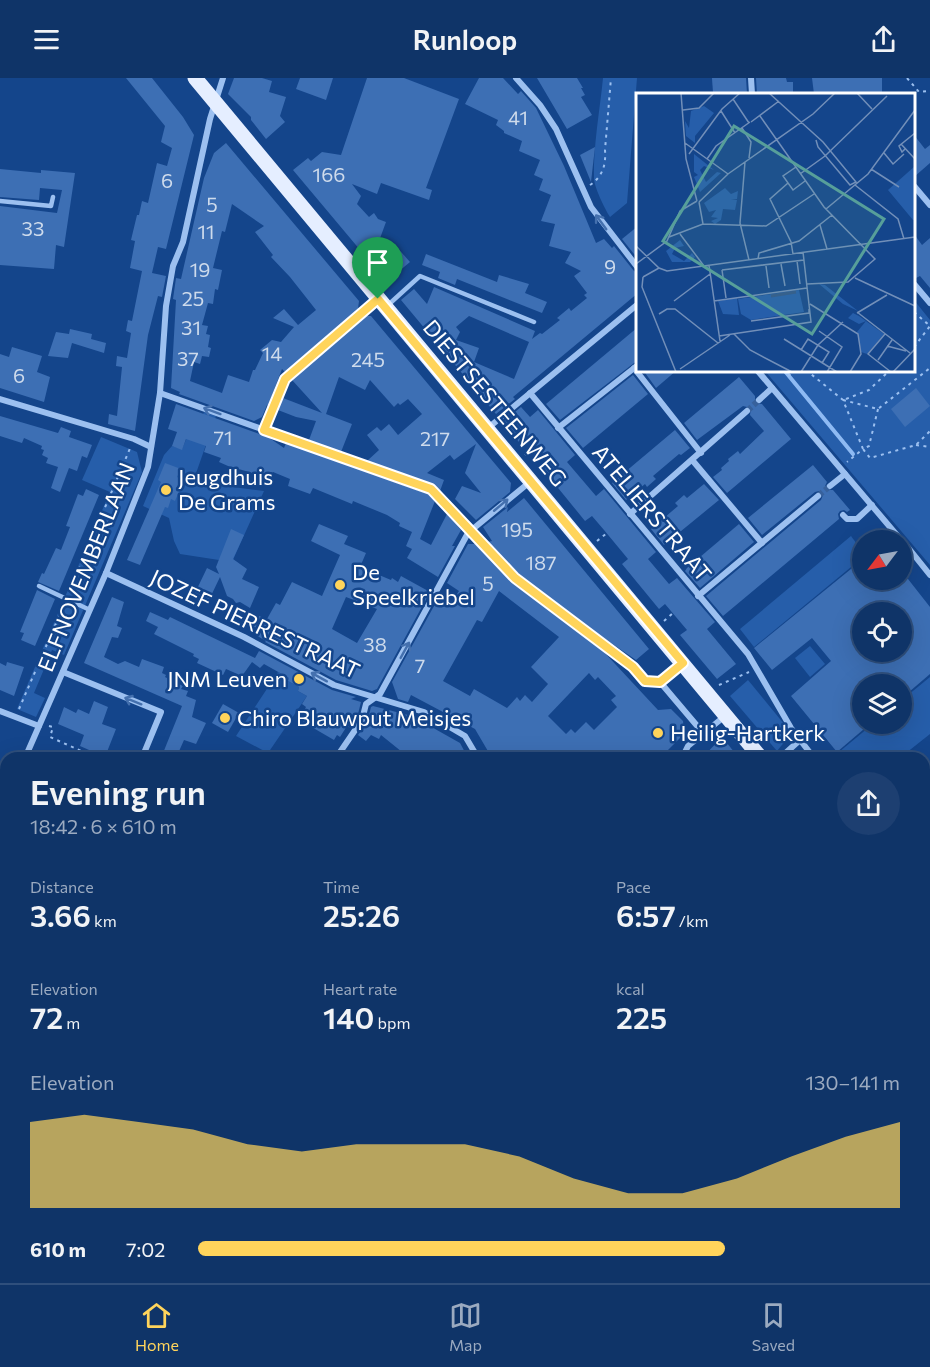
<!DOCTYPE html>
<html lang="en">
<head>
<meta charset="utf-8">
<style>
  :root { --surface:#0f3468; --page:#1d3f71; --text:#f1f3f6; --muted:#9baac0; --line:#2f4f7c; --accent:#ffd45b }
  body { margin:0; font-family:Commissioner,sans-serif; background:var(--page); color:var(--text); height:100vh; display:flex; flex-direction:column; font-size:22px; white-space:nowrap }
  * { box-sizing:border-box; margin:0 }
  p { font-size:20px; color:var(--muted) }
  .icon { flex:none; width:33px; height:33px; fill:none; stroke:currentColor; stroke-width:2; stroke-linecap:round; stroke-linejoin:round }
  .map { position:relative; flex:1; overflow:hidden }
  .sheet { position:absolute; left:0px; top:674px; width:930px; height:532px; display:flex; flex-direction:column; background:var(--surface); border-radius:18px 18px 0 0; box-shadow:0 6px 24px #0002,0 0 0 2px var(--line) }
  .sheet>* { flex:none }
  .needle { width:39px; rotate:238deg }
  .fabs { position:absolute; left:852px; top:452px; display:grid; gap:12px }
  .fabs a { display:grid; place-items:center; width:60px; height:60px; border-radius:50%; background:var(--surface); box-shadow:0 6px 24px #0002,0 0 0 2px var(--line); font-size:30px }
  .pin { position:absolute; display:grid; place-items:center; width:51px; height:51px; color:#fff; margin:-62px -26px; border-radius:50% 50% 50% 0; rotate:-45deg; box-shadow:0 0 6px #0007 }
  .pin .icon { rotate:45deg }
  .round { display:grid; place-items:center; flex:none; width:63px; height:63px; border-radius:32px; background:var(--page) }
  .head { display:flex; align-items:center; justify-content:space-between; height:102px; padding:0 30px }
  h1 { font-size:33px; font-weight:600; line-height:45px }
  .figures { display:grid; grid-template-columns:repeat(3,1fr); gap:9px; height:102px; padding:6px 30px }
  .figures div { display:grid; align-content:center }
  .figures b { font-size:30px; font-weight:600 }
  .figures small { font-size:16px; font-weight:400 }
  .figures p { font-size:16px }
  .chart { height:168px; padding:12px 30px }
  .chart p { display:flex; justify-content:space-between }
  .chart svg { width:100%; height:108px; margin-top:6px; fill:var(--accent); opacity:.7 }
  ul { padding:0 30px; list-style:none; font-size:20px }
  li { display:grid; grid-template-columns:96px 72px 1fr; align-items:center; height:45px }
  li i { height:15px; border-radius:8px; background:var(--accent) }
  header { display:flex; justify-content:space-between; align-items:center; height:78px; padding:0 30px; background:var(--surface); font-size:27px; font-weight:600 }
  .menu { display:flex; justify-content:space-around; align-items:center; height:84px; border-top:2px solid var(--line); background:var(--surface); font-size:16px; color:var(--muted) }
  .menu a { display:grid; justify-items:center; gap:3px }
  .menu .selected { color:var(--accent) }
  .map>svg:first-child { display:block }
  .green { fill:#265eaa }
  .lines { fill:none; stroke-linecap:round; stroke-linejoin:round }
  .stream { stroke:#8ebaf3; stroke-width:4 }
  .building { fill:#3d6fb4; fill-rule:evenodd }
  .street-tunnel { stroke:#37619c; stroke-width:6; stroke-dasharray:6 3; stroke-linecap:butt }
  .path { stroke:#9cc0f0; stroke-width:2; stroke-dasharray:3 4.5; stroke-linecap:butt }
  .lane { stroke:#9cc0f0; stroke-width:4.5 }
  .street { stroke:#9cc0f0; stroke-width:6 }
  .secondary { stroke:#cadefb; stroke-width:12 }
  .primary { stroke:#e5eeff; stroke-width:15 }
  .oneway { stroke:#4470ae }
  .route-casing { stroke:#fff; stroke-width:12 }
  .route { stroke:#ffd45b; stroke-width:8 }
  .poi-dot { fill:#ffd45b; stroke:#14458b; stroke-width:2 }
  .labels { text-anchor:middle; stroke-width:5; stroke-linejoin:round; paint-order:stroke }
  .number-label { font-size:20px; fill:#cedbec }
  .street-label { font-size:22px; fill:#fff; stroke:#14458b }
  .poi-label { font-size:22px; fill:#fff; stroke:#14458b; text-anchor:start }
  .inset-river { fill:none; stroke:#31568a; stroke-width:3 }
  .inset-road { fill:none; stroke:#728fb9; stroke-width:1.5 }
  .view { fill:#579f9a; fill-opacity:0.15; stroke:#579f9a; stroke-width:3 }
  .inset-edge { fill:none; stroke:#fff; stroke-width:3 }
</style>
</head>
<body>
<header><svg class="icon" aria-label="menu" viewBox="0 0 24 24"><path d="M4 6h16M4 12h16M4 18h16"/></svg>Runloop<svg class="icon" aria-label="share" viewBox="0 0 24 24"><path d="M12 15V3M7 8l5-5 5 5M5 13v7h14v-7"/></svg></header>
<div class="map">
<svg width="930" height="1205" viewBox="0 0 930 1205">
  <rect width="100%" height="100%" fill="#14458b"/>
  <!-- green -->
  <g class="green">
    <path d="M603 0H637L627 125 610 139C605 131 594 109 594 100 593 69 600 31 603 0Z"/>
    <polygon points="914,222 930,242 930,487 765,293 914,292"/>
    <polygon points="204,334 216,338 193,404 264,413 232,484 180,476 174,463 169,440 143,428 164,377 172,368 182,371 188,357 196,352"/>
    <polygon points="101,359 137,374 142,394 64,577 52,572 34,615 45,620 36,639 17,631 110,414 82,402"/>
    <polygon points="851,458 862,473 862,480 754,569 740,551"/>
    <polygon points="810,568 825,586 810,599 795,580"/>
    <polygon points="278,594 289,600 288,603 299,609 298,613 307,618 268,675 236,658"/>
    <polygon points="930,599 930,656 901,679 833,679 874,645 902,645 902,622"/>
    <polygon points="748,602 784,646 786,662 777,673 730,618"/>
    <polygon points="0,1169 6,1172 6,1200 15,1200 13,1205 0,1205"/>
    <polygon points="410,1200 462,1200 464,1203 463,1205 406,1205"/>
  </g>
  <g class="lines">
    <!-- stream -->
    <polyline class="stream" points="784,292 853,376"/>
  </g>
  <!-- building -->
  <g class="building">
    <polygon points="126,0 152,0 183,39 194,57 166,171 158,169 152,195 166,198 162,219 158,218 148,257 135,353 108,346 109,336 117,338 122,289 116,288 117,278 127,280 131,255 126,253 128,242 132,243 142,193 130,190 135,163 131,162 137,137 139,137 142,123 148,125 157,85 167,88 172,70 161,64 165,48"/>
    <polygon points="234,0 262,0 272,3 269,14 286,19 280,38 285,44 266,61 251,42 251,39 228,16"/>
    <polygon points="300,0 333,0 326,22 296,11"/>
    <polygon points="367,0 404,0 459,21 426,110 432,112 429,122 381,105 377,116 352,106 361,118 357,126 369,139 374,135 378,141 386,144 371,185 293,92 308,80 311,83 322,74 341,77"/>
    <path d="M479 0H503L518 16 521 13 536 30 564 88 596 165 604 161 612 170 614 168 634 193 638 195V215L513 319 515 321 496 336 401 222 414 211 427 226 434 209 535 253 532 261 540 255 542 256 560 242 557 240 569 230 571 233 587 220 584 217 587 215 574 198 581 193 565 185 571 174 549 168 555 146 541 143 551 117 539 112 543 101 534 97 540 82 519 73 522 63 504 55V53L496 47 498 42 465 26ZM469 238 529 264 514 301 474 284 479 270 456 262 460 254 456 249Z"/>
    <polygon points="537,0 577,0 583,10 581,10 585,17 581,19 592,37 567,51"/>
    <polygon points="712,0 746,0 747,16 715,16 713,15"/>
    <polygon points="756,0 786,0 787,4 793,4 793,16 757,16"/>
    <polygon points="812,0 882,0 882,16 814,16"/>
    <polygon points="914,57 925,71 930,67 930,85 914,99"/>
    <path d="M226 65 359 223 358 231 285 294 282 291 268 328 267 327 262 339 254 343 179 316 180 314 171 310 176 222 173 221 176 200 181 201 204 100 214 75ZM232 126 264 148 255 154 273 177 271 179 290 199 316 232 298 247 284 231 273 240 294 249 281 264 272 262 260 272 263 275 255 292H253L249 304 228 297 222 315 190 303 194 284 200 286 202 278 209 279 211 270 208 269 210 257 206 256 208 248 202 247 208 225 213 226 215 211 218 212 222 192 213 190 222 153 225 154Z"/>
    <polygon points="595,69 591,104 580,77"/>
    <polygon points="0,91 41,95 41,92 75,95 64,169 56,167 54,191 0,187 0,128 57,135 62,112 40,110 39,122 0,119"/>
    <polygon points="638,148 638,181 622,161"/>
    <polygon points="914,156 922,167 930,160 930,210 920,198 914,201"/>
    <polygon points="394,166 410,184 386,204 373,188"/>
    <polygon points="426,176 497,204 499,197 529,206 525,215 547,224 542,235 457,201 455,207 438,200 440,194 422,187"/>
    <polygon points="366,238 371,238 511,405 510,414 476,442 455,421 462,408 481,415 465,395 476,366 454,382 450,377 427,395 444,402 440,413 433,406 367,383 379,372 367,357 377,349 381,353 389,346 398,357 422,336 408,321 400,327 398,325 394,329 370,302 365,312 339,299 326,336 352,346 341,374 309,362 316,343 296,339 278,332 283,320 322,335 292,302"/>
    <polygon points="638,249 638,282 560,342 546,326"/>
    <polygon points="70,251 92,256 91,261 106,265 104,275 72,265 68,280 48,278 56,254 69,256"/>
    <polygon points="12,269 42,278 37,294 50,299 44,324 0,310 0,276 9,279"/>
    <polygon points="643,292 677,292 656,310"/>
    <polygon points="633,297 648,316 583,370 566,350"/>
    <polygon points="739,299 755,318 755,325 762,326 791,361 727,415 713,399 722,392 721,390 729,383 728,381 738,373 740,376 764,353 750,337 751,330 743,328 697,362 684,345"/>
    <polygon points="916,310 930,328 905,349 891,331"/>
    <polygon points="176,326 268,359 284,370 286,365 428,416 435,423 420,461 431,467 447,436 461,452 452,468 455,468 438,499 407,480 412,471 406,468 412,454 399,448 400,445 387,437 353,423 352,426 313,410 310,416 288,408 290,401 273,394 270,400 228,388 219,384 221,380 204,374 206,368 186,361 182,372 172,368 177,354 168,351"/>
    <polygon points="521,329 530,339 538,332 575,377 567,384 596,418 604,411 656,474 648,481 669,506 677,500 715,544 707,551 736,586 717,601 680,557 687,552 665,526 659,531 622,486 628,481 604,452 592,438 585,443 541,389 547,384 526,358 519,364 503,344"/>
    <polygon points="0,338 58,355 61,349 71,353 69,359 92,367 87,380 82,378 77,393 69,390 60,414 51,410 58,389 46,385 48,380 42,377 44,372 41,371 42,368 24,360 22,365 0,358"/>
    <polygon points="675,352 690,370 681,377 679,376 653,398 656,401 647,409 645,406 626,422 612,405"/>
    <polygon points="165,385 181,391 177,399 181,401 177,409 180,411 175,423 171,421 168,430 165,429 140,487 127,482 161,404 158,402"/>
    <polygon points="813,387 827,404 825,408 826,412 833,412 850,432 847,434 844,432 840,433 838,436 839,441 723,538 706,518 821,422 823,417 819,413 815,414 762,457 748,440"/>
    <polygon points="704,406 719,422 664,467 651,451 678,428 675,425 684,417 687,420"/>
    <polygon points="86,411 99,417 59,513 38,504 42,495 44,496 56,470 61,472 70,449 66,448 78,416 83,418"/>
    <polygon points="524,420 649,571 636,582 595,554 519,496 488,464 492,463 483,449 508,429 507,434"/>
    <path d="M319 446 348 458 344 466 366 475 360 489 391 502 392 500 398 504 401 498 430 514 377 611 372 613 336 602 265 564 266 563 254 556 258 550 254 549 259 538 267 541 276 525 280 527 292 504 322 518 340 477 311 463ZM346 519 377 531 357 565 332 551Z"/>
    <polygon points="739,446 754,464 700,510 685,493 687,490"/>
    <polygon points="231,451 244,457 233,481 247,491 242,501 259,509 250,530 240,524 236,525 233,521 227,518 220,499 209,522 195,515 207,490 219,496 216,489"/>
    <path d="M468 466H475L512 504 603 573 658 632 671 631 683 643 684 656 660 680H492L475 651 411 617 408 624 398 621 392 604 439 519 451 525 459 513 447 505ZM499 513 559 559 531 589 548 606 532 624 525 617 520 623 517 619 507 630 474 611 470 618 443 603 477 542 482 544ZM589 595 595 602 598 599 616 618 611 622 617 629 594 652 586 644 575 655 571 651 566 656 548 638Z"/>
    <path d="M862 482V501H908L930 529V596L902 620V606H862V645H871L837 674 791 618 831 583 812 560 772 592 754 570ZM862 534H902V573H862Z"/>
    <polygon points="37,512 55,521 35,568 21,562 24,555 20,554"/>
    <polygon points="112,519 124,524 117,548 122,550 118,560 112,559 104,579 118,586 125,583 139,589 142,581 164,589 162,595 166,597 165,599 183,608 181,611 188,613 186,618 196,622 192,639 206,645 196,666 184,662 176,680 161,680 182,628 84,585"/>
    <polygon points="150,534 168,542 170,539 255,580 259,573 332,612 356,619 351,621 361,624 357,640 350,650 347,648 340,659 337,657 334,662 303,644 307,638 303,634 306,629 302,626 307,618 298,613 299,609 288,603 289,600 264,586 260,590 252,584 242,598 226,591 223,597 197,585 199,581 193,578 194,576 154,556 158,549 146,543"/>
    <polygon points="7,584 24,589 14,618 0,612 0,585 6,588"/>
    <polygon points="94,623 108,629 102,646 116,651 105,679 80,668 84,657 58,646 64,629 76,635 78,631 89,636"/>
    <polygon points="223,626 239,635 228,654 212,645"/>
    <polygon points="373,628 412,638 460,665 468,680 413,680 410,676 407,678 381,657 379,661 371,657 366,663 358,657 367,645 371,629"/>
    <polygon points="722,659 739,680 702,680"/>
  </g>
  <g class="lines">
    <!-- street-tunnel -->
    <g class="street-tunnel">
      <polyline points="747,333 759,322"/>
      <polyline points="818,418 830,408"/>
    </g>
    <!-- path -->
    <g class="path">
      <polyline points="907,0 919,14 929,13"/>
      <path d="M590 107C603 98 606 87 605 72L611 0"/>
      <polyline points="914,234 930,248"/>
      <polyline points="914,269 930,248"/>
      <polyline points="806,292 843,322 863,371 847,384"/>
      <polyline points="788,298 795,292"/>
      <polyline points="846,321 869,312 890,292"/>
      <polyline points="843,322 878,331 930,290"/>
      <polyline points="878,331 869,368 863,371 870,380 916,367 930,353"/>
      <polyline points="916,367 930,369"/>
      <polyline points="525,377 535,369"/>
      <polyline points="100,441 114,447"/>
      <polyline points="597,463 607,455"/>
      <polyline points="70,512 131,368"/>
      <polyline points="664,543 673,535"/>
      <polyline points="719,607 749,594"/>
      <polyline points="19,631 63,529"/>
      <polyline points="49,648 53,649 50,659 88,676 86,680"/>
      <polyline points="646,1200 653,1205"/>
      <polyline points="808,1205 843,1200"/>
    </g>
    <!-- lane -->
    <g class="lane">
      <polyline points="0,123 51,128 53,119"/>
      <polyline points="387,228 420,198 534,244"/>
      <polyline points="39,508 90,532"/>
    </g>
    <!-- street -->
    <g class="street">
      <polyline points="516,0 540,27 556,51 591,129 638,190"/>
      <polyline points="751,0 752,16"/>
      <polyline points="914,108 930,127"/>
      <polyline points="914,206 930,225"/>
      <polyline points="634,290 701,375"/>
      <polyline points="757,292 901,462"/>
      <polyline points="160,315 431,411 515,500 633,589 645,603 660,604 682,585"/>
      <polyline points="530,315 748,576 791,650 814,680"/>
      <polyline points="0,321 134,361 151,369"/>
      <polyline points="759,322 772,310"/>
      <polyline points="488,350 638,226"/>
      <polyline points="558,350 638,287"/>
      <polyline points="264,352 285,301 378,221"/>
      <polyline points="693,383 762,465"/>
      <polyline points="830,408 845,396"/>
      <polyline points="630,436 747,333"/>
      <polyline points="843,437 847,441 857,441 872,427"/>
      <polyline points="902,462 930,497"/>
      <polyline points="106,495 244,559 334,607 424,634 465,658 478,680"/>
      <polyline points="698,518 818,418"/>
      <polyline points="63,594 161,634 142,680"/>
      <polyline points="660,604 704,656"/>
      <polyline points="0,633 39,648"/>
      <polyline points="25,680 106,495 148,389 160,315 166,228 173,188 183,164 210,41 223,0"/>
      <polyline points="336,680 362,642 366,626 380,616 468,455 531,403"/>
      <polyline points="682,680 688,668 725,638"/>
      <polyline points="780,680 800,662"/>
      <polyline points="924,721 930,716"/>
      <polyline points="0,740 6,726"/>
      <polyline points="924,828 930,823"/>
      <polyline points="0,1119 6,1106"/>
      <polyline points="0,1160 6,1163"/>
      <polyline points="93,1200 105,1205"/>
      <polyline points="23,1205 25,1200"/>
      <polyline points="291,1205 291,1200"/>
    </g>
    <!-- secondary -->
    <g class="secondary">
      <polyline points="0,939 6,941"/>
      <polyline points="924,1185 930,1187"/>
      <polyline points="667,1200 674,1205"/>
      <polyline points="519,1205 523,1200"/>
      <polyline points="729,1205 762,1200"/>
    </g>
    <!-- primary -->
    <g class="primary">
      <polyline points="195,0 761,680"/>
      <polyline points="924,876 930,883"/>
    </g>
  </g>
  <!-- one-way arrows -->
  <defs><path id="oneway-shaft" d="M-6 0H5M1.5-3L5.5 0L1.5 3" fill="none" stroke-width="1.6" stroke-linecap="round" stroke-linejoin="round" transform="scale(1.5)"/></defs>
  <g class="oneway">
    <use href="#oneway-shaft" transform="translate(601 144) rotate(-126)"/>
    <use href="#oneway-shaft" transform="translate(212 333) rotate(-160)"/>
    <use href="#oneway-shaft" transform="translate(501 427) rotate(-40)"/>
    <use href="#oneway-shaft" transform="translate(405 572) rotate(-61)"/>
    <use href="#oneway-shaft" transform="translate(319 599) rotate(-151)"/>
    <use href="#oneway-shaft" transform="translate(133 623) rotate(-158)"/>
  </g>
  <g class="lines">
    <defs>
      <polygon id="route" points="378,221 683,585 660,604 645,603 633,589 515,500 431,411 264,352 285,301"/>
    </defs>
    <!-- route casing -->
    <use href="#route" class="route-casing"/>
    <!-- route -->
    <use href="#route" class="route"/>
  </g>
  <!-- markers -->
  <g class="poi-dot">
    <circle cx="166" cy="412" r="6"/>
    <circle cx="340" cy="507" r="6"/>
    <circle cx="299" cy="601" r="6"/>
    <circle cx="225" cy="640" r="6"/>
    <circle cx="658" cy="655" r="6"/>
  </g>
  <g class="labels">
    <!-- number labels -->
    <g class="number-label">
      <text x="518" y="47">41</text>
      <text x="329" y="104">166</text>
      <text x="167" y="110">6</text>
      <text x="212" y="134">5</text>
      <text x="33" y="158">33</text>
      <text x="206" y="161">11</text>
      <text x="610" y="196">9</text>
      <text x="200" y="199">19</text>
      <text x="193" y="228">25</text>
      <text x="191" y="257">31</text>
      <text x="272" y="283">14</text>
      <text x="188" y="288">37</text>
      <text x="368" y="289">245</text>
      <text x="19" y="305">6</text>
      <text x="223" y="367">71</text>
      <text x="435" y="368">217</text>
      <text x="517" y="459">195</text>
      <text x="541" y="492">187</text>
      <text x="488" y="513">5</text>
      <text x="375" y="574">38</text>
      <text x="420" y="595">7</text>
    </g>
    <!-- street labels -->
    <g class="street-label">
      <text transform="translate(495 325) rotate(50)" y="8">DIESTSESTEENWEG</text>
      <text transform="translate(652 435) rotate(50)" y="8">ATELIERSTRAAT</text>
      <text transform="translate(86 489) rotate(-68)" y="8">ELFNOVEMBERLAAN</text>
      <text transform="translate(255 546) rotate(25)" y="8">JOZEF PIERRESTRAAT</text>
    </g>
    <!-- poi labels -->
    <g class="poi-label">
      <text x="178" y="407">Jeugdhuis<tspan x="178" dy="25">De Grams</tspan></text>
      <text x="352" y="502">De<tspan x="352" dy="25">Speelkriebel</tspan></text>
      <text x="287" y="609" text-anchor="end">JNM Leuven</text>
      <text x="237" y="648">Chiro Blauwput Meisjes</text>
      <text x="670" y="663">Heilig-Hartkerk</text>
    </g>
  </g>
  <!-- overview -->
  <g transform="translate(636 15)">
    <rect width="279" height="279" fill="#14458b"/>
    <path d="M68 13 78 20 59 43V50L50 43 49 28 53 35 55 18ZM58 61 78 77 68 73 64 77 70 89 81 79 85 80 64 99 58 84 62 82 58 79ZM279 73V127H277L252 97ZM89 95 95 101 102 98 101 106H95L101 107 99 117 87 116 85 127 79 131 75 128 82 125 75 124 80 117 73 119 68 110ZM44 147 48 153 39 155 36 161 48 168 56 160 59 164 54 169H36L30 158ZM183 191 189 192 222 218 207 211ZM163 197 168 219 115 227 105 221 102 206ZM101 205 103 222 87 221 82 208ZM217 220 223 223 248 241 231 261 225 259 221 239 230 228 223 231 212 225Z" fill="#265eaa"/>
    <path class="inset-river" d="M135 203 160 199"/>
    <path class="inset-road" d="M45 0 50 66 61 108M133 0 187 49 220 89 214 92 182 54 180 47M221 0 236 16M97 6 113 30M47 17 63 15 78 0M85 18 99 40M124 23 188 114 239 166 212 189 171 191M115 29 143 8M106 35 115 49 113 65M49 50 92 81M265 51 279 66M269 56 266 59 263 53 279 40M248 60 257 71 268 61M53 61 86 16 104 0M71 66 80 53 114 29M109 69 104 130 113 167M160 74 147 83 157 97 169 88M235 76 263 94M164 81 189 63 251 3M152 90 134 106 155 149 157 161M219 92 262 126 268 146M63 109 92 81 177 21 199 0M63 109 67 131M190 116 232 81 279 17M184 132 191 156M44 141 68 173M33 144 67 131 130 133 178 101M0 153 23 175 31 178 279 144M122 166 123 160 163 148 196 122M161 168 164 191M0 171 31 148 44 118 61 108M145 171 149 193M73 172 84 248M130 173 133 195M86 177 168 167M86 177 90 205M7 184 6 194 40 279M7 184 23 175M219 185 279 213M38 208 74 181M78 208 171 195M174 211 222 241 225 261 214 279M221 219 274 260M221 220 251 202M23 221 31 216H39L82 250M115 228 173 220V216M183 238 206 254 191 279M98 241 114 257 156 279M249 241 232 261 255 279M83 243 175 229 167 159M148 246 201 279M251 253 270 258M165 257 172 246 193 259 186 270M242 267 256 247M44 276 94 242M165 279 182 252 207 229M257 279 279 256"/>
    <path class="view" d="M98 33 248 126 176 241 27 148Z"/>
    <rect width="279" height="279" class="inset-edge"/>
  </g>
</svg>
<div class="fabs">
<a><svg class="needle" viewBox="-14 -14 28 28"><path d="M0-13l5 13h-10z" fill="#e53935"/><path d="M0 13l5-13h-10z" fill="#9baac0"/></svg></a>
<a><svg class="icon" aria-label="locate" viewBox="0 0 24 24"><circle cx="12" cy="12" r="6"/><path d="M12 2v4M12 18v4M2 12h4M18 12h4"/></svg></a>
<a><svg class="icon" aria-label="layers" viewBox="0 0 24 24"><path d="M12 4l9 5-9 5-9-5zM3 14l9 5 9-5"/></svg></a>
</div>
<div class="pin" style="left:378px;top:221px;background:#1e9e55"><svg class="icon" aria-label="arrive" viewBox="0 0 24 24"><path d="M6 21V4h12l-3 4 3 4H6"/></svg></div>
<section class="sheet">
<div class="head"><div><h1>Evening run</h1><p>18:42 · 6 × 610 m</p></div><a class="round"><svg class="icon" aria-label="share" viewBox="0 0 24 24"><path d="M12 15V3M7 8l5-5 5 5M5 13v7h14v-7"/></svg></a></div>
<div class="figures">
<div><p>Distance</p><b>3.66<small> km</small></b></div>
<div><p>Time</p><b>25:26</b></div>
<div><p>Pace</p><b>6:57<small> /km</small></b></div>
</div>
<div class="figures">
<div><p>Elevation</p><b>72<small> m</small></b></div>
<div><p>Heart rate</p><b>140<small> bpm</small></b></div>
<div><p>kcal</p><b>225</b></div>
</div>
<div class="chart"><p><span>Elevation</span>130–141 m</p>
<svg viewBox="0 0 160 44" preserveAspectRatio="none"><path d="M0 44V9L10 6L20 9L30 12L40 18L50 21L60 18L70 18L80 18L90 23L100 32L110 38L120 38L130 32L140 23L150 15L160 9V44z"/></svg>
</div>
<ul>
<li><b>610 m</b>7:02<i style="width:75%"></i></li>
</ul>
</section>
</div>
<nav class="menu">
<a class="selected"><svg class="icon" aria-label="home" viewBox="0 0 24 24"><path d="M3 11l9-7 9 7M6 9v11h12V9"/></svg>Home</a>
<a><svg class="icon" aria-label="map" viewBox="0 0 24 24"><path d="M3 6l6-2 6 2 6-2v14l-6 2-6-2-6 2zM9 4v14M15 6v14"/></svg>Map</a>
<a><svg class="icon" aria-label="saved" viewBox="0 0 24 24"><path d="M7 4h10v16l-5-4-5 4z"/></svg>Saved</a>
</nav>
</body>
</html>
